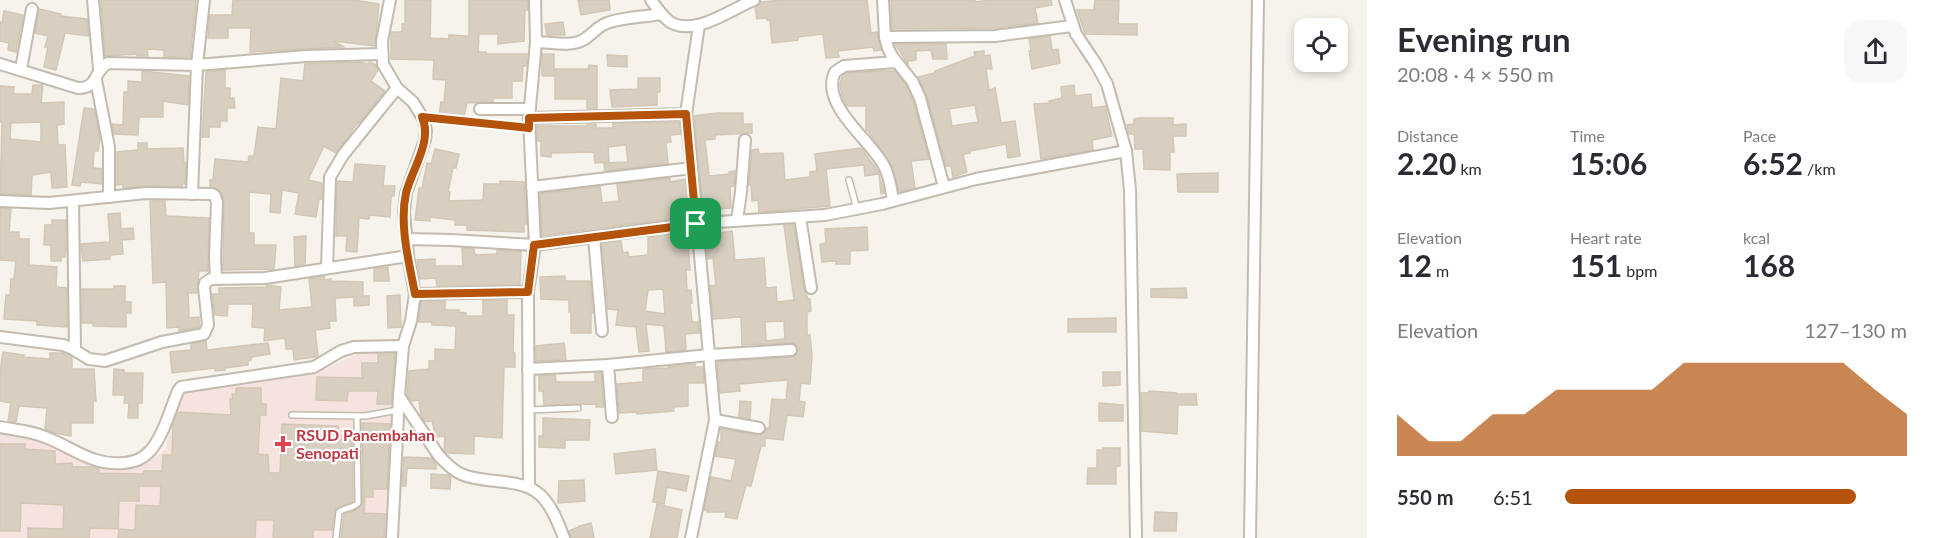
<!DOCTYPE html>
<html lang="en">
<head>
<meta charset="utf-8">
<style>
  :root { --surface:#fff; --page:#f7f7f7; --text:#2b2b33; --muted:#7c7c81; --accent:#b45309 }
  body { margin:0; font-family:Lato,sans-serif; background:var(--page); color:var(--text); height:100vh; display:flex; flex-direction:column; font-size:22px; white-space:nowrap }
  * { box-sizing:border-box; margin:0 }
  p { font-size:20px; color:var(--muted) }
  .icon { flex:none; width:33px; height:33px; fill:none; stroke:currentColor; stroke-width:2; stroke-linecap:round; stroke-linejoin:round }
  .map { position:relative; flex:1; overflow:hidden }
  .drawer { display:flex; flex-direction:column; background:var(--surface); width:570px }
  .drawer>* { flex:none }
  .fabs { position:absolute; left:1294px; top:18px; display:grid; gap:12px }
  .fabs a { display:grid; place-items:center; width:54px; height:54px; border-radius:12px; background:var(--surface); box-shadow:0 3px 9px #0003; font-size:30px }
  .pin { position:absolute; display:grid; place-items:center; width:51px; height:51px; color:#fff; margin:-26px; border-radius:12px; box-shadow:0 3px 9px #0006 }
  .round { display:grid; place-items:center; flex:none; width:63px; height:63px; border-radius:18px; background:var(--page) }
  .summary { display:flex; align-items:center; justify-content:space-between; height:102px; padding:0 30px }
  h1 { font-size:33px; font-weight:700; line-height:45px }
  .metrics { display:grid; grid-template-columns:repeat(3,1fr); gap:9px; height:102px; padding:6px 30px }
  .metrics div { display:grid; align-content:center }
  .metrics b { font-size:30px; font-weight:700 }
  .metrics small { font-size:16px; font-weight:400 }
  .metrics p { font-size:16px }
  .chart { height:168px; padding:12px 30px }
  .chart p { display:flex; justify-content:space-between }
  .chart svg { width:100%; height:108px; margin-top:6px; fill:var(--accent); opacity:.7 }
  ul { padding:0 30px; list-style:none; font-size:20px }
  li { display:grid; grid-template-columns:96px 72px 1fr; align-items:center; height:45px }
  li i { height:15px; border-radius:8px; background:var(--accent) }
  main { display:flex; flex:1; min-height:0 }
  .map>svg:first-child { display:block }
  .medical { fill:#f6e3e0 }
  .building { fill:#d8cfc1; stroke:#d3c7b4; stroke-width:1.5; fill-rule:evenodd }
  .lines { fill:none; stroke-linecap:round; stroke-linejoin:round }
  .service-casing { stroke:#c2bbae; stroke-width:8 }
  .minor-casing { stroke:#c2bbae; stroke-width:14 }
  .service { stroke:#fff; stroke-width:5 }
  .minor { stroke:#fff; stroke-width:10 }
  .route-casing { stroke:#fff; stroke-width:12 }
  .route { stroke:#b45309; stroke-width:8 }
  .health-dot { fill:#e0444e; stroke:#fff; stroke-width:2 }
  .labels { text-anchor:middle; stroke-width:4.5; stroke-linejoin:round; paint-order:stroke }
  .health-label { font-size:16px; font-weight:bold; fill:#be3a42; stroke:#fff; text-anchor:start }
</style>
</head>
<body>
<main>
<div class="map">
<svg width="1367" height="538" viewBox="0 0 1367 538">
  <rect width="100%" height="100%" fill="#f6f3ec"/>
  <!-- medical -->
  <polygon class="medical" points="404,350 392,538 0,538 0,428 21,432 119,467 146,464 166,449 173,392 267,381 326,369 363,351"/>
  <!-- building -->
  <g class="building">
    <polygon points="101,0 196,0 190,57 164,57 164,50 147,49 148,56 137,56 137,54 105,56"/>
    <polygon points="233,0 353,0 379,4 375,46 333,41 344,47 250,52 251,28 228,28 228,38 208,38 210,15 232,15"/>
    <polygon points="405,0 431,0 430,38 449,39 449,35 469,36 469,0 528,0 528,10 525,10 524,41 498,44 498,34 479,34 478,52 486,52 486,54 527,54 526,66 523,66 522,81 512,81 512,98 493,98 493,102 467,103 464,117 439,115 441,102 444,103 446,80 433,79 434,60 391,59 391,32 402,32 402,24 405,24"/>
    <polygon points="578,0 609,0 610,10 581,15"/>
    <polygon points="781,0 867,0 871,33 877,32 881,50 874,51 873,47 838,51 839,57 826,58 823,34 798,37 798,40 772,43 770,20 767,20 767,18 757,19 755,8 761,2"/>
    <polygon points="891,0 975,0 975,2 989,0 1051,0 1052,5 1035,8 1038,23 994,28 892,29"/>
    <polygon points="1095,0 1119,0 1118,24 1137,24 1137,35 1085,34 1077,10 1094,10"/>
    <polygon points="39,9 61,14 60,16 87,19 89,36 65,33 56,70 44,67 48,47 45,47 48,36 35,33"/>
    <polygon points="4,11 23,15 16,52 8,50 9,43 0,41 0,22 2,23"/>
    <polygon points="563,22 565,35 547,35 545,24"/>
    <polygon points="1050,36 1052,50 1058,49 1060,63 1032,69 1029,51 1031,51 1029,39"/>
    <polygon points="895,44 946,44 947,59 933,59 931,50 916,51 916,60 908,61 908,64"/>
    <path d="M984 51V56L990 55 992 69H986L989 90 995 88 1001 123 1015 121 1020 156 1008 158 1006 144 970 151V153L963 154 967 172 953 177 951 166H946L927 96 918 77 935 73V71L975 56 974 52ZM975 105 978 122 952 126 949 109Z"/>
    <rect x="542" y="54" width="12" height="22"/>
    <polygon points="607,55 627,56 627,67 608,66"/>
    <polygon points="359,62 368,64 370,62 376,65 378,70 371,81 385,91 358,124 359,121 336,153 324,146 308,180 322,183 322,199 319,199 316,217 295,214 299,193 282,190 280,213 270,212 271,194 249,192 249,233 254,233 254,245 276,245 274,269 223,270 224,200 220,190 210,186 210,180 213,180 215,159 248,162 249,156 254,156 258,127 276,129 281,78 303,81 305,64"/>
    <polygon points="589,65 597,66 597,109 587,109 587,99 555,99 555,69 588,69"/>
    <polygon points="225,70 225,88 230,88 230,98 234,98 235,108 227,108 227,121 220,121 220,127 209,127 209,137 202,137 206,72"/>
    <polygon points="142,71 189,76 188,105 163,101 163,117 139,117 138,135 114,134 112,124 123,125 124,92 128,92 128,81 142,82"/>
    <polygon points="879,71 895,71 906,85 913,101 929,159 911,161 915,188 901,191 899,191 891,164 868,131 866,130 866,106 847,106 842,95 840,85 842,77 847,73"/>
    <polygon points="638,78 660,78 660,92 657,92 657,105 612,107 610,90 638,89"/>
    <path d="M33 85H43L41 103 64 102V124L57 125 58 145H65L67 187 52 188 51 172 32 175 31 195 0 194 2 122H0V86L14 87 13 94H32ZM41 122V142L10 139 11 123Z"/>
    <polygon points="1074,85 1075,96 1091,94 1092,108 1105,106 1112,136 1092,140 1093,150 1041,159 1034,104 1050,103 1049,101 1062,98 1061,87"/>
    <polygon points="84,108 94,109 100,138 98,151 94,151 93,168 102,169 102,184 81,182 80,186 72,185"/>
    <polygon points="717,113 743,113 743,124 752,124 752,133 715,135 715,139 705,140 709,176 730,174 729,172 735,171 734,186 730,187 731,208 703,210 694,116"/>
    <polygon points="1139,118 1173,118 1173,125 1186,124 1186,136 1173,136 1174,152 1170,152 1170,170 1144,169 1143,149 1135,149 1134,134 1129,134 1127,125 1134,124 1134,119"/>
    <polygon points="660,122 679,122 681,134 670,135 671,142 666,143 668,163 605,171 604,163 628,162 626,145 608,147 609,162 595,163 594,152 551,153 551,157 541,156 541,141 538,141 537,126 587,126 587,124 596,124 596,128 613,128 613,123"/>
    <polygon points="138,143 147,143 147,149 183,148 184,163 186,163 185,184 182,184 182,186 146,186 123,188 123,184 117,185 117,152 138,150"/>
    <polygon points="861,148 878,171 884,193 881,194 879,174 865,176 864,165 826,169 830,206 759,212 758,200 752,201 751,185 749,185 752,150 758,149 759,154 783,153 785,180 810,177 810,172 817,171 815,154"/>
    <polygon points="435,149 459,154 456,168 453,168 448,192 450,192 449,201 483,200 484,184 500,184 500,181 524,182 527,224 524,224 524,232 467,230 467,225 455,225 455,220 430,217 430,221 415,220 419,188 422,188 427,163 431,164"/>
    <polygon points="355,164 385,166 383,186 395,186 394,196 391,196 390,217 370,215 369,219 359,218 357,252 346,251 347,236 336,236 337,181 353,182"/>
    <polygon points="1218,173 1218,192 1178,192 1177,174"/>
    <polygon points="670,178 670,182 686,179 689,216 542,236 540,194 600,186 602,203 619,201 617,184"/>
    <polygon points="150,201 165,201 166,216 209,218 208,271 199,271 197,293 188,293 189,318 199,317 199,327 179,331 179,327 167,328 166,282 153,283"/>
    <polygon points="0,208 11,209 9,232 19,232 19,239 29,239 29,265 57,267 56,285 57,287 67,288 67,327 37,325 37,321 4,319 6,295 10,295 11,279 14,279 16,261 0,260"/>
    <polygon points="120,213 121,229 133,228 134,239 122,240 123,254 110,255 110,259 83,261 81,244 110,242 108,214"/>
    <polygon points="52,220 66,220 66,250 65,257 61,257 61,261 51,261 51,245 44,245 45,225 52,225"/>
    <path d="M784 225H794L804 289 808 299H810L811 311 807 312V335H810L812 356 810 384 801 383 799 401 805 402 803 417 787 415 783 440 765 438V446H761L751 486 746 485 737 519 725 517 726 512H707V510H704L711 477 731 481 736 459 715 456 718 442 721 443V429L758 435 764 433 766 428H769L772 399 786 400 788 380 739 384 740 391 720 393 717 362 791 357 797 354 798 349 795 344 791 343 742 345 741 317 713 319 710 286 716 285 713 258 708 259 706 235 732 231 735 260 764 258 766 288 776 287 777 302 794 300ZM784 321 785 339 766 341 765 322Z"/>
    <polygon points="867,227 868,250 850,251 850,264 836,264 836,261 822,262 820,244 826,243 825,229"/>
    <path d="M687 232 690 270H686L687 291 691 290 692 303H690L692 322H698L700 333 685 334 686 350 666 352 664 326 646 324 649 351 639 352 636 327 616 325 618 310 608 309 602 243 621 241 623 253 628 252 629 257 648 255V237ZM663 289 665 314 645 311 648 290Z"/>
    <polygon points="306,236 305,264 295,266 294,237"/>
    <polygon points="462,248 474,249 475,255 497,254 497,250 521,252 520,285 437,286 436,278 420,279 417,260 435,259 435,266 463,266"/>
    <polygon points="388,267 389,281 374,281 374,269"/>
    <polygon points="324,276 325,280 331,279 331,281 363,282 363,296 369,296 369,305 354,306 354,297 335,298 336,321 329,321 330,328 315,330 318,356 315,357 294,360 293,349 286,349 285,338 264,341 265,328 252,327 253,304 228,304 227,316 215,315 212,294 219,294 219,288 267,287 267,285 281,287 279,310 312,307 309,279"/>
    <polygon points="565,276 565,281 590,281 593,313 591,313 591,333 571,333 571,312 569,312 569,300 541,299 540,277"/>
    <polygon points="114,286 125,286 125,302 131,302 131,313 126,313 126,327 93,326 93,323 82,323 82,289 114,289"/>
    <polygon points="1186,288 1187,298 1151,297 1151,289"/>
    <polygon points="400,295 401,327 388,328 387,296"/>
    <polygon points="483,300 507,300 507,315 514,315 513,353 515,353 515,367 504,367 502,438 474,436 474,454 446,453 444,450 445,436 436,437 432,421 425,422 421,416 419,400 412,401 407,394 409,371 429,369 429,361 435,361 435,349 455,350 456,326 432,325 432,322 418,322 421,301 445,301 445,310 459,310 458,312 466,313 466,316 483,316"/>
    <polygon points="1116,318 1116,332 1068,332 1068,319"/>
    <polygon points="206,341 207,350 268,343 270,354 251,357 251,360 248,361 248,365 225,368 225,370 215,371 215,368 172,373 170,352 191,350 191,344"/>
    <polygon points="564,343 566,360 536,361 536,346"/>
    <polygon points="3,352 24,355 23,357 50,359 50,353 63,353 72,357 72,369 94,369 96,401 93,401 93,423 71,423 71,436 55,433 45,429 47,408 19,406 16,422 8,421 11,403 0,401 0,371"/>
    <polygon points="378,354 395,354 391,404 377,404 378,391 348,391 347,401 316,400 317,377 362,378 362,363 378,363"/>
    <polygon points="695,364 695,367 703,367 704,383 688,383 688,406 673,407 674,411 637,414 636,412 619,413 617,384 643,382 643,369 668,368 668,367"/>
    <polygon points="114,369 124,370 124,373 143,373 142,403 138,403 138,418 128,418 129,403 124,403 125,395 113,395"/>
    <polygon points="1103,372 1120,372 1120,385 1103,386"/>
    <polygon points="595,373 601,373 604,407 596,407 596,404 544,405 543,391 539,391 539,376 555,375 556,382 595,382"/>
    <polygon points="236,388 261,388 261,404 266,404 266,415 260,415 258,454 268,455 269,473 280,473 282,424 338,426 338,435 352,436 353,501 335,509 332,530 313,530 313,538 273,538 274,520 256,520 255,538 118,538 119,529 135,530 136,505 160,506 161,486 139,486 139,501 119,501 118,529 90,528 89,538 28,538 28,528 63,529 64,505 21,503 20,531 0,531 0,444 25,444 25,449 55,451 55,464 72,463 72,467 93,467 99,469 99,473 144,474 144,471 162,471 163,455 172,455 173,425 178,412 231,415 230,399 233,399 232,394 236,394"/>
    <polygon points="1149,391 1176,393 1176,394 1196,394 1197,405 1178,405 1177,434 1142,431 1141,393 1149,393"/>
    <polygon points="740,401 751,402 750,419 739,417"/>
    <polygon points="1099,403 1123,405 1123,421 1099,421"/>
    <polygon points="543,418 590,420 589,440 565,440 565,448 539,447 539,436 543,436"/>
    <polygon points="362,423 390,424 387,489 373,489 373,497 365,497 364,513 385,514 384,538 341,538 344,515 356,510 363,503"/>
    <polygon points="1103,448 1120,448 1120,466 1116,466 1116,484 1087,484 1088,468 1097,468 1097,450 1103,450"/>
    <polygon points="655,449 657,470 616,474 614,454"/>
    <polygon points="404,457 431,458 436,464 436,469 407,468 406,486 402,486"/>
    <polygon points="658,471 689,476 686,491 667,487 664,504 653,502"/>
    <polygon points="431,474 448,475 451,477 450,489 431,488"/>
    <polygon points="584,480 585,501 558,503 559,481"/>
    <polygon points="657,504 682,510 677,538 650,538"/>
    <polygon points="1155,512 1177,513 1176,531 1154,531"/>
    <polygon points="591,523 594,538 571,538 569,531 579,527 579,526"/>
  </g>
  <g class="lines">
    <defs>
      <g id="service">
        <polyline points="423,118 529,128"/>
        <polyline points="849,180 857,209"/>
        <polyline points="529,410 578,408"/>
        <polyline points="292,415 365,416 398,410"/>
        <path d="M336 538 339 512C345 507 353 509 358 503L357 416"/>
      </g>
      <g id="minor">
        <polyline points="93,0 99,69"/>
        <polyline points="204,0 197,65 306,56 381,54"/>
        <path d="M390 0 382 41 383 64 397 88 413 102 424 120 426 131 425 140 406 193 404 212 408 256 415 294 411 321 403 346 399 396 439 456C446 463 452 470 461 474 488 486 526 475 545 500 554 511 559 525 564 538"/>
        <polyline points="535,0 536,42"/>
        <path d="M651 0C657 8 662 16 670 22 695 37 731 9 754 0"/>
        <polyline points="883,0 885,37 888,48 892,56 912,81 920,98 944,187"/>
        <polyline points="1065,0 1076,34 1096,64 1107,84 1126,151 1130,190 1136,538"/>
        <polyline points="885,37 995,36 1072,26"/>
        <path d="M0 64 78 88C99 88 93 71 108 63L197 65 192 194"/>
        <polyline points="21,69 32,9"/>
        <polyline points="96,80 109,147 109,197"/>
        <polyline points="480,109 529,109"/>
        <polyline points="529,118 686,114"/>
        <polyline points="532,187 692,168"/>
        <path d="M893 200C891 190 890 178 885 168 874 142 819 106 835 72L844 66 896 62"/>
        <polyline points="0,201 49,203 146,193 212,194 215,196 217,202 215,257 216,278"/>
        <polyline points="73,202 75,350"/>
        <polyline points="800,217 811,288"/>
        <polyline points="737,220 741,192 745,140"/>
        <polyline points="594,237 602,331"/>
        <polyline points="406,239 451,240 535,245 688,224 825,215 882,204 976,179 1126,151"/>
        <polyline points="327,268 330,177 343,155 397,88"/>
        <polyline points="415,294 528,292"/>
        <polyline points="0,337 63,345 71,348 89,359 105,361 162,342 204,334 208,325 204,287 205,283 211,279 265,278 408,256"/>
        <polyline points="608,365 612,417"/>
        <polyline points="528,369 608,365 709,355 791,350"/>
        <polyline points="715,420 759,428"/>
        <path d="M0 427C15 430 31 431 45 437 72 447 92 466 123 463 135 462 143 459 151 450 164 434 170 410 178 391L181 387 314 367 341 351 354 347 403 346"/>
        <path d="M529 486 528 292 535 245 529 118 536 42C550 42 571 47 583 40 593 34 598 25 610 22 626 17 644 17 661 14"/>
        <polyline points="392,538 399,396"/>
        <polyline points="691,538 715,420 692,168 686,114 699,25"/>
        <polyline points="1250,538 1258,0"/>
      </g>
    </defs>
    <!-- service casing -->
    <use href="#service" class="service-casing"/>
    <!-- minor casing -->
    <use href="#minor" class="minor-casing"/>
    <!-- service -->
    <use href="#service" class="service"/>
    <!-- minor -->
    <use href="#minor" class="minor"/>
  </g>
  <g class="lines">
    <defs>
      <path id="route" d="M686 114 696 224 534 245 528 292 415 294C409 262 399 225 406 193 412 169 433 141 422 117L529 128V118Z"/>
    </defs>
    <!-- route casing -->
    <use href="#route" class="route-casing"/>
    <!-- route -->
    <use href="#route" class="route"/>
  </g>
  <!-- markers -->
  <path class="health-dot" d="M280 435h6v6h6v6h-6v6h-6v-6h-6v-6h6z"/>
  <g class="labels">
    <!-- health labels -->
    <g class="health-label">
      <text x="296" y="441">RSUD Panembahan<tspan x="296" dy="18">Senopati</tspan></text>
    </g>
  </g>
</svg>
<div class="fabs">
<a><svg class="icon" aria-label="locate" viewBox="0 0 24 24"><circle cx="12" cy="12" r="6"/><path d="M12 2v4M12 18v4M2 12h4M18 12h4"/></svg></a>
</div>
<div class="pin" style="left:696px;top:224px;background:#1e9e55"><svg class="icon" aria-label="arrive" viewBox="0 0 24 24"><path d="M6 21V4h12l-3 4 3 4H6"/></svg></div>
</div>
<section class="drawer">
<div class="summary"><div><h1>Evening run</h1><p>20:08 · 4 × 550 m</p></div><a class="round"><svg class="icon" aria-label="share" viewBox="0 0 24 24"><path d="M12 15V3M7 8l5-5 5 5M5 13v7h14v-7"/></svg></a></div>
<div class="metrics">
<div><p>Distance</p><b>2.20<small> km</small></b></div>
<div><p>Time</p><b>15:06</b></div>
<div><p>Pace</p><b>6:52<small> /km</small></b></div>
</div>
<div class="metrics">
<div><p>Elevation</p><b>12<small> m</small></b></div>
<div><p>Heart rate</p><b>151<small> bpm</small></b></div>
<div><p>kcal</p><b>168</b></div>
</div>
<div class="chart"><p><span>Elevation</span>127–130 m</p>
<svg viewBox="0 0 160 44" preserveAspectRatio="none"><path d="M0 44V27L10 38L20 38L30 27L40 27L50 17L60 17L70 17L80 17L90 6L100 6L110 6L120 6L130 6L140 6L150 17L160 27V44z"/></svg>
</div>
<ul>
<li><b>550 m</b>6:51<i style="width:85%"></i></li>
</ul>
</section>
</main>
</body>
</html>
